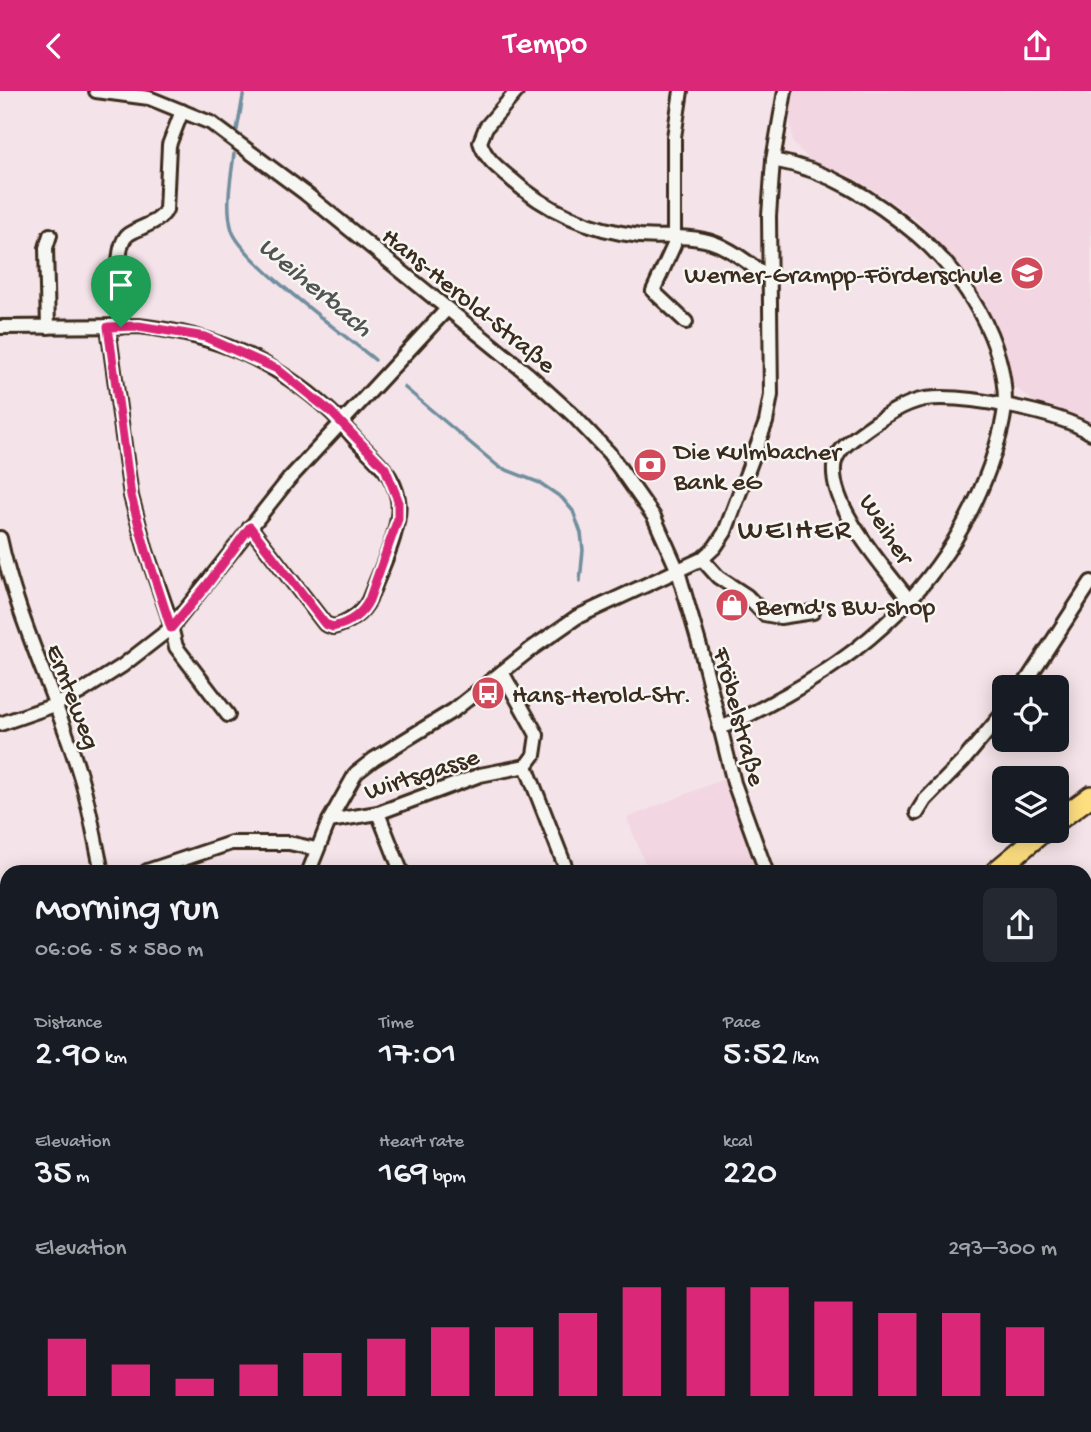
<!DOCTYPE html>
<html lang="en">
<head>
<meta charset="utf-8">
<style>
  :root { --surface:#171b24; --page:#242831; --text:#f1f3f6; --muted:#9ea1a6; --accent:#db2777 }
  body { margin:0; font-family:"Gochi Hand",sans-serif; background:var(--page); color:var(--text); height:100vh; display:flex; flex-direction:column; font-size:26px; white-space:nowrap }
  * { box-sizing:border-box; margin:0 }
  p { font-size:23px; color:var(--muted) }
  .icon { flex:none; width:38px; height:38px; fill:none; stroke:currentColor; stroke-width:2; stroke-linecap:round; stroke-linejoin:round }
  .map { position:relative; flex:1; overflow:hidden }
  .details { position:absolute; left:0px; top:774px; width:1092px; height:569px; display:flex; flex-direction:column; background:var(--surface); border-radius:21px 21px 0 0; box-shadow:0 4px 18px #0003 }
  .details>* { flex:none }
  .fabs { position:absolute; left:992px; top:584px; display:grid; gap:14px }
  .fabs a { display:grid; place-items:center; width:77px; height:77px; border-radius:10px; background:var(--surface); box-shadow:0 4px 18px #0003; font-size:35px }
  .pin { position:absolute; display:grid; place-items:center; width:60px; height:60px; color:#fff; margin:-72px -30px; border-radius:50% 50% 50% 0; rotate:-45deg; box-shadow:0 0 7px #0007 }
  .pin .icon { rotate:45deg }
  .round { display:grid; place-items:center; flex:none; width:74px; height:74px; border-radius:10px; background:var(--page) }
  .overview { display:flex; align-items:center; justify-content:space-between; height:119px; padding:0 35px }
  h1 { font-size:38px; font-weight:600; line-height:52px }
  .stats { display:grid; grid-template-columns:repeat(3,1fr); gap:10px; height:119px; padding:7px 35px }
  .stats div { display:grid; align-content:center }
  .stats b { font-size:35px; font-weight:600 }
  .stats small { font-size:19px; font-weight:400 }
  .stats p { font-size:19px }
  .chart { height:196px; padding:14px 35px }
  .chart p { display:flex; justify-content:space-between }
  .chart svg { width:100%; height:126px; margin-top:7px; stroke:var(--accent); stroke-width:6 }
  header { display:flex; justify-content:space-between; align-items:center; height:91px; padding:0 35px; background:var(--accent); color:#fff; font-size:32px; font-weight:600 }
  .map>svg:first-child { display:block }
  .built { fill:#f2d6e1 }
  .grass { fill:url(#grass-dots); stroke:#7d885f; stroke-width:2 }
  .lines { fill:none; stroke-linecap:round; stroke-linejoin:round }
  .stream { stroke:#6f8e9e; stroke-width:3.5 }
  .minor-casing { stroke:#3b2a1e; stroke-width:18 }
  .primary-casing { stroke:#3b2a1e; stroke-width:24 }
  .minor { stroke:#f6f6f2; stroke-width:12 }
  .primary { stroke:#fedf80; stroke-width:19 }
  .route-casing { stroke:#fff; stroke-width:14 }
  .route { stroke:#db2777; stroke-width:9 }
  .labels { text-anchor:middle; stroke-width:5; stroke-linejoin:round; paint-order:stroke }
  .poi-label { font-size:26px; fill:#3b2a1e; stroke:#f6f6f2; text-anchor:start }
  .street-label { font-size:26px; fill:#3b2a1e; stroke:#f6f6f2 }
  .water-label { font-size:28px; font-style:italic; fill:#515453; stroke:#f6f6f2 }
  .quarter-label { font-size:30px; letter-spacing:2px; fill:#3b2a1e; stroke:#f6f6f2 }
</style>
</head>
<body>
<header><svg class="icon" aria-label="back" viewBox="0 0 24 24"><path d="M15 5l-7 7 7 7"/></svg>Tempo<svg class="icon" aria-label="share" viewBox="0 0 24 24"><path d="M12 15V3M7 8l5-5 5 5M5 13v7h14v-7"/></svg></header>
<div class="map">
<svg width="1091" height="1341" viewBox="0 0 1091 1341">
  <defs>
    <pattern id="grass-dots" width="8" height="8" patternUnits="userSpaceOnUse" patternTransform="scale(1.75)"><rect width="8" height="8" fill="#bfe5a0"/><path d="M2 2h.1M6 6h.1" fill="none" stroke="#a5c589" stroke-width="1.8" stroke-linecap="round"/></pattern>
  </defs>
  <rect width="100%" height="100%" fill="#f4e3e8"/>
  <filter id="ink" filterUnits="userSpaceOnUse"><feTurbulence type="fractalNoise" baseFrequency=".0143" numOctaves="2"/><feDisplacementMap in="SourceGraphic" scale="14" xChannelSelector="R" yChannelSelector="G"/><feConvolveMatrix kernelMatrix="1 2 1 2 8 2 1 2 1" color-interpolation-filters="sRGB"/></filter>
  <g filter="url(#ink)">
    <!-- built -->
    <g class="built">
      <polygon points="795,0 1084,0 1091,5 1091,335 1077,326 1039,314 1014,295 1005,274 996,239 978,203 947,161 917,129 880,103 850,85 812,71 793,52 790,23"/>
      <polygon points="729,686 762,780 648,780 627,727"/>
      <polygon points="1085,1290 1091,1307 1091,1341 875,1341 874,1335 1085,1335"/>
    </g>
    <!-- grass -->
    <g class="grass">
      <polygon points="1091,1192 1091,1286 1085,1269 1085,1194"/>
      <polygon points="646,1335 692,1335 691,1341 645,1341"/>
    </g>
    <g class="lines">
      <!-- stream -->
      <g class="stream">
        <polyline points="237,39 244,0"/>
        <path d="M234 63C231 87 225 115 232 139 241 169 346 245 375 269"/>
        <polyline points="404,296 499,376 540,392 562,407 573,420 581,442 583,459 580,490"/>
      </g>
      <defs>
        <g id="minor">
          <polyline points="96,0 149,7 211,32 305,102 529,284 573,324 609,362 654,426 678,480 701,559 734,692 766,780"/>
          <path d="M517 0 486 36 480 51C485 67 497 76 510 87 547 121 591 139 640 145 661 147 683 144 704 149 728 154 749 173 768 186"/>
          <polyline points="681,0 674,46 674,154 653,200 686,231"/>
          <path d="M0 236 139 235C216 244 272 268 330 320 341 330 349 342 359 352 376 369 393 382 398 408 403 436 379 482 369 509 361 524 349 532 333 536L325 533 250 436"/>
          <polyline points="48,236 46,157 50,144"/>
          <polyline points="108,236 131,405 146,460 168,523 176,556 228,624"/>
          <path d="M121 236C121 216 112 153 129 143 143 134 158 133 166 119L169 54 182 20"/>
          <path d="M0 447C17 528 55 602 79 681 90 714 94 747 102 780"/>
          <polyline points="702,468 718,486 747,505 764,523 780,526 813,521"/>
          <path d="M909 509C884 476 831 418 834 376 835 359 852 349 864 340 882 327 902 312 925 308 963 303 1059 321 1091 342"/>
          <polyline points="502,581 537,644 534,664 526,675 567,780"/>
          <polyline points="1022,597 1091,491"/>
          <polyline points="0,633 55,614 81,601 122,575 171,537 289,388 447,218"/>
          <path d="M719 637C743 629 764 616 786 604 881 551 952 480 990 375 996 357 1004 333 1005 314 1006 250 964 184 917 144 874 108 829 79 773 69"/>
          <polyline points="378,722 401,780"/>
          <polyline points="917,722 925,709 963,670 1004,621"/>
          <polyline points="329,730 378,722 480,684 526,675"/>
          <polyline points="147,780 231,752 289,752 316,758"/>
          <polyline points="309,780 329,730 356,682 374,668 454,619 531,558 577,526 702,468 715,456 725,441 766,331 771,304 769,125 773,69 785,0"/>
          <polyline points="0,802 7,811"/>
          <polyline points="0,868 7,869"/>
          <polyline points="1085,1043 1091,1041"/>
          <polyline points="1085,1140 1091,1140"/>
          <polyline points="0,1242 7,1234"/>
          <polyline points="172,1335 183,1341"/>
          <polyline points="229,1341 231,1335"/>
          <polyline points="371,1341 373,1335"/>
          <polyline points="520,1341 523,1335"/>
          <polyline points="766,1341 769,1335"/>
        </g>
        <g id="primary">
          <polyline points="1057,730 1091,705"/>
          <polyline points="996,780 1044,740"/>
          <polyline points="691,1341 692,1335"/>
        </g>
      </defs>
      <!-- minor casing -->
      <use href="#minor" class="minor-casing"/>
      <!-- primary casing -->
      <use href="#primary" class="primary-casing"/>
      <!-- minor -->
      <use href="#minor" class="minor"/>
      <!-- primary -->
      <use href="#primary" class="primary"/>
    </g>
  </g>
  <g class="lines" filter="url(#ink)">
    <defs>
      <path id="route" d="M139 235 205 246 277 278 331 321 385 377 398 409V428L369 509C362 524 349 532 333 536L325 533 250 436 207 494 171 537 146 460 131 405 108 236Z"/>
    </defs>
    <!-- route casing -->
    <use href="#route" class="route-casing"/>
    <!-- route -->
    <use href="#route" class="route"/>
  </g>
  <!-- icons -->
  <defs>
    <symbol id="school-disc" viewBox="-11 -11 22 22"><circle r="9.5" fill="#d1495b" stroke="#f6f6f2"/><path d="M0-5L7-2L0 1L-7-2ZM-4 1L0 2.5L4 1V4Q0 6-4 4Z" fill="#fff"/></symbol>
    <symbol id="bank-disc" viewBox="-11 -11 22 22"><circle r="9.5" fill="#d1495b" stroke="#f6f6f2"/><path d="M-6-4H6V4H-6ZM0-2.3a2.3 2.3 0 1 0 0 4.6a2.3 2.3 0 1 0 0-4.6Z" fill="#fff"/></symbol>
    <symbol id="shop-disc" viewBox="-11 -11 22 22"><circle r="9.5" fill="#d1495b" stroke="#f6f6f2"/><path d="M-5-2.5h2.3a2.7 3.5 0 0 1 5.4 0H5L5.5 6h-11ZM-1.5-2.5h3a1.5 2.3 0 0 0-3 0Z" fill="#fff"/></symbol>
    <symbol id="bus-disc" viewBox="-11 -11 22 22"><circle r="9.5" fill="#d1495b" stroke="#f6f6f2"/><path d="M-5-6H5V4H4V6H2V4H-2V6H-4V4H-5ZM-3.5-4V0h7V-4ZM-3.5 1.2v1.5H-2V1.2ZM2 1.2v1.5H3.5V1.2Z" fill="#fff"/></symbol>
  </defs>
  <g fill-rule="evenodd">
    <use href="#school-disc" x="1008" y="163" width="38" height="38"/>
    <use href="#bank-disc" x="631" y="355" width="38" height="38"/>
    <use href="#shop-disc" x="713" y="495" width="38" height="38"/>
    <use href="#bus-disc" x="469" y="583" width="38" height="38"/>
  </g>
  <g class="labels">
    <!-- poi labels -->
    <g class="poi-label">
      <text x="1002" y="191" text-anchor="end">Werner-Grampp-Förderschule</text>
      <text x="674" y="368">Die Kulmbacher<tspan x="674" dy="30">Bank eG</tspan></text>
      <text x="756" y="523">Bernd's BW-shop</text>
      <text x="512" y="611">Hans-Herold-Str.</text>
    </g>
    <!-- street labels -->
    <g class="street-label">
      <text transform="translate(470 208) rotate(39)" y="9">Hans-Herold-Straße</text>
      <text transform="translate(888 437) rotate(57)" y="9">Weiher</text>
      <text transform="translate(75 605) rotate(69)" y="9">Ernteweg</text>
      <text transform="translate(741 625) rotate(75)" y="9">Fröbelstraße</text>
      <text transform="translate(421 681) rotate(-18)" y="9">Wirtsgasse</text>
    </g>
    <!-- water labels -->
    <g class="water-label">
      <text transform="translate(317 194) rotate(40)" y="10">Weiherbach</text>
    </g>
    <!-- quarter labels -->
    <g class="quarter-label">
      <text x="795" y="447">WEIHER</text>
    </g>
  </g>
</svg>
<div class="fabs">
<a><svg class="icon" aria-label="locate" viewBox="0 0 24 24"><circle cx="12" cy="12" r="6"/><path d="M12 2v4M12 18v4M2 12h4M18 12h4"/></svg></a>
<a><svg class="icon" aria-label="layers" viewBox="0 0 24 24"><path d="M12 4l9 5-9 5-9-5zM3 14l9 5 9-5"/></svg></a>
</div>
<div class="pin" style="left:121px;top:236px;background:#1e9e55"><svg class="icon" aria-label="arrive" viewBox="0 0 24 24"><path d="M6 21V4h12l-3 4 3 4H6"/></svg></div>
<section class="details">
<div class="overview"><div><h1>Morning run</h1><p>06:06 · 5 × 580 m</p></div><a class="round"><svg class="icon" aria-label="share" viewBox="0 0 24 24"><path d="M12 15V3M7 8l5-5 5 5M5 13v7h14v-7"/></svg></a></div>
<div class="stats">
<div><p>Distance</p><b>2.90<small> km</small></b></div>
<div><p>Time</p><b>17:01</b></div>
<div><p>Pace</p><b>5:52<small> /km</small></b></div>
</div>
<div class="stats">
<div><p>Elevation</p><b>35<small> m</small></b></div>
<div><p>Heart rate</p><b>169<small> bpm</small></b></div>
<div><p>kcal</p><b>220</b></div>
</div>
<div class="chart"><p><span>Elevation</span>293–300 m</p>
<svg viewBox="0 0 160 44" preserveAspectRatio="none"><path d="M5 44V24M15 44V33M25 44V38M35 44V33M45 44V29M55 44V24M65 44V20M75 44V20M85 44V15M95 44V6M105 44V6M115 44V6M125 44V11M135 44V15M145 44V15M155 44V20"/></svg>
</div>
</section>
</div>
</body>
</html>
